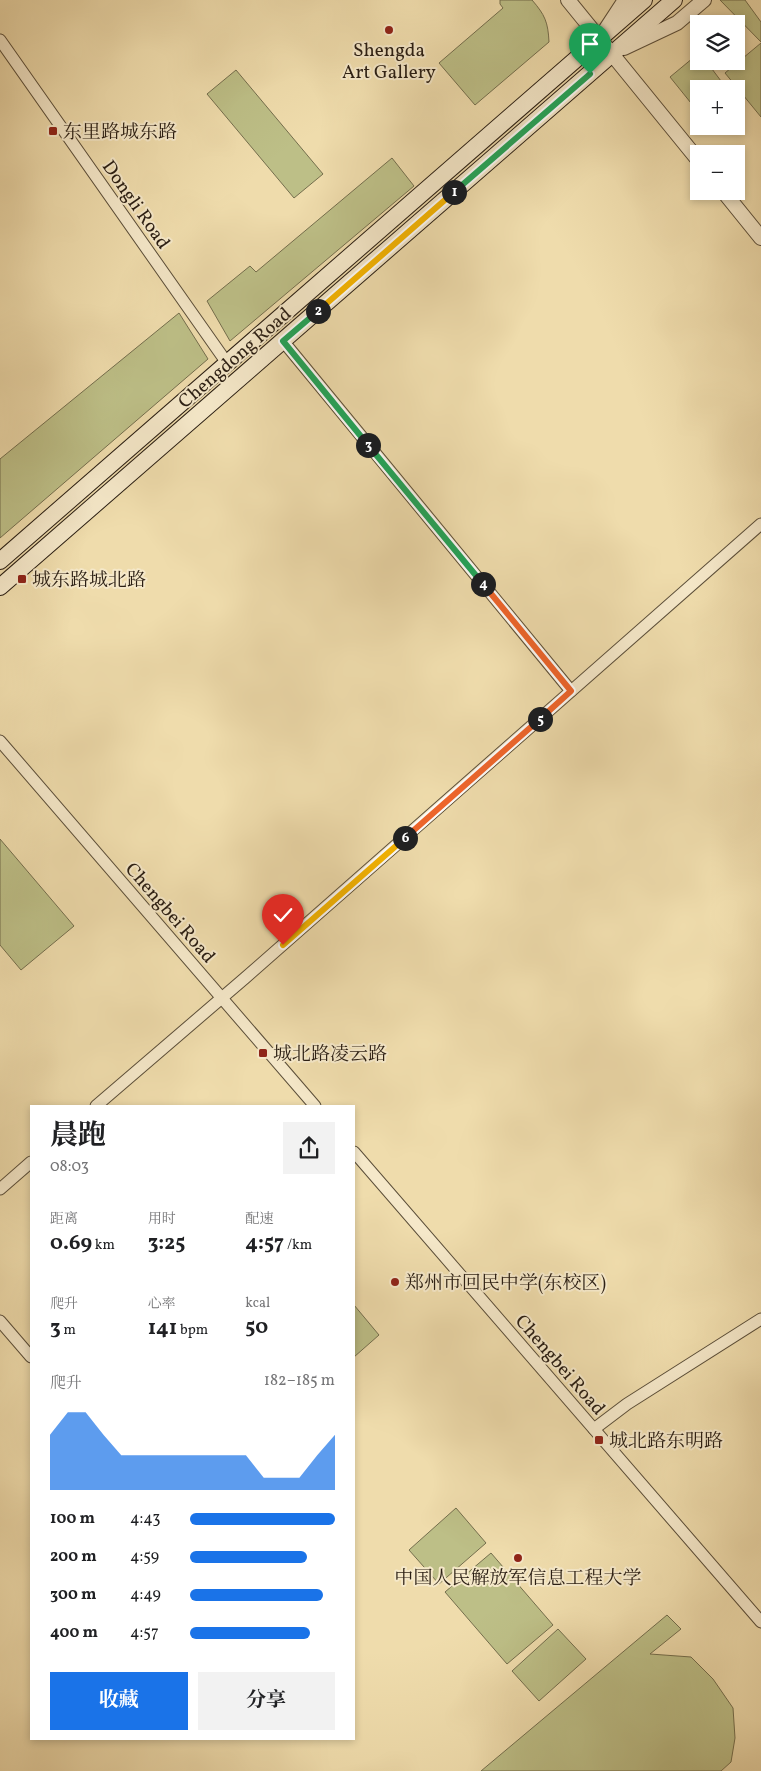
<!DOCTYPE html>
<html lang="zh">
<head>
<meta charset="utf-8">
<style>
  :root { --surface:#fff; --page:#f2f2f2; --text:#202124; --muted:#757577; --accent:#1a73e8 }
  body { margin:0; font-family:Vollkorn,"Noto Serif SC",serif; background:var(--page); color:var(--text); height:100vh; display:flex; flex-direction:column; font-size:19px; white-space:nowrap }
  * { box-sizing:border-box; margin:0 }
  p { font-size:16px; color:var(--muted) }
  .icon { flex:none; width:28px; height:28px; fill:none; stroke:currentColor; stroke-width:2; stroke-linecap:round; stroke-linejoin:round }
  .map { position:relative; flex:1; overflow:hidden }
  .drawer { position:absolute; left:30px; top:1105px; width:325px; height:635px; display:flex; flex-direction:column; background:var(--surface); border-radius:0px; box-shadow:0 2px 8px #0003 }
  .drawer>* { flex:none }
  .fabs { position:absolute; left:690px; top:15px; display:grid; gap:10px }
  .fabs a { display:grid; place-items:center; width:55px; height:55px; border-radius:0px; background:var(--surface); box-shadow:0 2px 8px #0003; font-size:25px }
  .pin { position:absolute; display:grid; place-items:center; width:42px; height:42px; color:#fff; margin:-51px -21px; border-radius:50% 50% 50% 0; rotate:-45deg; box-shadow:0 0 5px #0007 }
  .pin .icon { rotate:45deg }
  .km { position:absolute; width:25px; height:25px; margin:-12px; border-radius:50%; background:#222; color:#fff; font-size:14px; line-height:25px; text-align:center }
  .round { display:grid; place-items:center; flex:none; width:52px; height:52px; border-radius:0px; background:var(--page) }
  .summary { display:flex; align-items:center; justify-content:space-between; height:85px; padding:0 20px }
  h1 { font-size:28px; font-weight:700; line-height:38px }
  .stats { display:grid; grid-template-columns:repeat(3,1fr); gap:8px; height:85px; padding:5px 20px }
  .stats div { display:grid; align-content:center }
  .stats b { font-size:21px; font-weight:700 }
  .stats small { font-size:14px; font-weight:400 }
  .stats p { font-size:14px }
  .chart { height:140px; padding:10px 20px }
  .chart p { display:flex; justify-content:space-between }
  .chart svg { width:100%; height:90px; margin-top:5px; fill:var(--accent); opacity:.7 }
  .cta { display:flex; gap:10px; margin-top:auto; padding:10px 20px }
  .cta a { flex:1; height:58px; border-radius:0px; background:var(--accent); color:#fff; font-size:20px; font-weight:700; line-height:58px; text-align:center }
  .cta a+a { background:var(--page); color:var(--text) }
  ul { padding:0 20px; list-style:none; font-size:16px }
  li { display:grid; grid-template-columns:80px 60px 1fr; align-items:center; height:38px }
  li i { height:12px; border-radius:6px; background:var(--accent) }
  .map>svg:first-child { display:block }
  .green { fill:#bdbf87; stroke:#746e4d }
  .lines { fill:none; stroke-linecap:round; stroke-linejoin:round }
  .minor-casing { stroke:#5b4e39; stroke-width:13 }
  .tertiary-casing { stroke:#5b4e39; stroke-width:16 }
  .secondary-casing { stroke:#2a1e13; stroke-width:18 }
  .minor { stroke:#f5e8c9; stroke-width:11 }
  .tertiary { stroke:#f5e8c9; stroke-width:14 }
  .secondary { stroke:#f5e8c9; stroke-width:16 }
  .split-1-casing { stroke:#fff; stroke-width:10 }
  .split-2-casing { stroke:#fff; stroke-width:10 }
  .split-3-casing { stroke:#fff; stroke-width:10 }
  .split-4-casing { stroke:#fff; stroke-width:10 }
  .split-5-casing { stroke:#fff; stroke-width:10 }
  .split-6-casing { stroke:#fff; stroke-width:10 }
  .split-7-casing { stroke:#fff; stroke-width:10 }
  .split-1 { stroke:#22a559; stroke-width:6 }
  .split-2 { stroke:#f5b400; stroke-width:6 }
  .split-3 { stroke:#22a559; stroke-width:6 }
  .split-4 { stroke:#22a559; stroke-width:6 }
  .split-5 { stroke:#f0652b; stroke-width:6 }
  .split-6 { stroke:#f0652b; stroke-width:6 }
  .split-7 { stroke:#f5b400; stroke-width:6 }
  .poi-dot { fill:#8f2418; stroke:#f5e8c9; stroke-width:2 }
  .labels { text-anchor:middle; stroke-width:4; stroke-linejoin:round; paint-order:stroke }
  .poi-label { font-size:19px; fill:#2a1e13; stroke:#f5e8c9; text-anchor:start }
  .street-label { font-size:19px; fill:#2a1e13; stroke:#f5e8c9 }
</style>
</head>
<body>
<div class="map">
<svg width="761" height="1771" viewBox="0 0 761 1771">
  <rect width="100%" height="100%" fill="#efdcac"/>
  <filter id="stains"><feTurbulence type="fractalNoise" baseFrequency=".004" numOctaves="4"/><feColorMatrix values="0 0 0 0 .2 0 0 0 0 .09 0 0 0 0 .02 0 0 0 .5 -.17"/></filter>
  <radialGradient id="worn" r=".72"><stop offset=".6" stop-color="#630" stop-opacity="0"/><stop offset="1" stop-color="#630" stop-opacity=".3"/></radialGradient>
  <!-- green -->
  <g class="green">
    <path d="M500 0H532C545 15 548 22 549 42L475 105 439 63 503 8 500 4Z"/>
    <polygon points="720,0 745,0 761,22 761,42"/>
    <polygon points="761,43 761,117 725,73"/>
    <polygon points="699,53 699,61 706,61 727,89 699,89 699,113 670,77"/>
    <polygon points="236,70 323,174 294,198 207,94"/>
    <polygon points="392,158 414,186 230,341 207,301 250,266 256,272"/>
    <polygon points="179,313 208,359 0,538 0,459"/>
    <polygon points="0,839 74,926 21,970 0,945"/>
    <polygon points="354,1305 379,1335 354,1357"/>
    <polygon points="456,1508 486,1543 439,1584 409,1550"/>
    <polygon points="491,1553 553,1625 507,1664 445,1592"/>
    <polygon points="667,1615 681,1629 650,1654 691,1657 713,1679 733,1708 735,1738 731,1762 721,1771 481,1771"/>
    <polygon points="558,1629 586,1659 539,1701 512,1671"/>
  </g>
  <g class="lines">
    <defs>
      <g id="minor">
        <polyline points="0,40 227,363"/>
        <polyline points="283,341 571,691"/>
        <polyline points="0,741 315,1106"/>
        <polyline points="96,1106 245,978 761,524"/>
        <polyline points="354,1152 761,1622"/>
        <polyline points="0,1189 31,1162"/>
        <polyline points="0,1321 31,1357"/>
        <polyline points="594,1429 627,1404 761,1319"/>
      </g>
      <g id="tertiary">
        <polyline points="568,0 699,161"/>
        <polyline points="606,29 625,0"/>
        <polyline points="624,48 677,23 704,0"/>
        <polyline points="723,191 761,238"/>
      </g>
      <g id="secondary">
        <polyline points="0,561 644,0"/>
        <polyline points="0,587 674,0"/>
      </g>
    </defs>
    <!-- minor casing -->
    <use href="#minor" class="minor-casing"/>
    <!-- tertiary casing -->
    <use href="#tertiary" class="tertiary-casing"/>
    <!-- secondary casing -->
    <use href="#secondary" class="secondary-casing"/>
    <!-- minor -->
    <use href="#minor" class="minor"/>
    <!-- tertiary -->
    <use href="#tertiary" class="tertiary"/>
    <!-- secondary -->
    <use href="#secondary" class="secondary"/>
  </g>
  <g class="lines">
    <defs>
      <polyline id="split-1" points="454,192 590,74"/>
      <polyline id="split-2" points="318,311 454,192"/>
      <polyline id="split-3" points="318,311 283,341 368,445"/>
      <polyline id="split-4" points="368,445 483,584"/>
      <polyline id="split-5" points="483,584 571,691 540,719"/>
      <polyline id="split-6" points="405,838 540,719"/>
      <polyline id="split-7" points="283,945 405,838"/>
    </defs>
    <!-- split-1 casing -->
    <use href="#split-1" class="split-1-casing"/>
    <!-- split-2 casing -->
    <use href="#split-2" class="split-2-casing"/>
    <!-- split-3 casing -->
    <use href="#split-3" class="split-3-casing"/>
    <!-- split-4 casing -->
    <use href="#split-4" class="split-4-casing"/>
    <!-- split-5 casing -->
    <use href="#split-5" class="split-5-casing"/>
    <!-- split-6 casing -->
    <use href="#split-6" class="split-6-casing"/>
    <!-- split-7 casing -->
    <use href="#split-7" class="split-7-casing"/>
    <!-- split-1 -->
    <use href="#split-1" class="split-1"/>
    <!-- split-2 -->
    <use href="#split-2" class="split-2"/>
    <!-- split-3 -->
    <use href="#split-3" class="split-3"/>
    <!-- split-4 -->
    <use href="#split-4" class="split-4"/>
    <!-- split-5 -->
    <use href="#split-5" class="split-5"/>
    <!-- split-6 -->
    <use href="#split-6" class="split-6"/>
    <!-- split-7 -->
    <use href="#split-7" class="split-7"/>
  </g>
  <!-- markers -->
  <g class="poi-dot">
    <circle cx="389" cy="30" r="5"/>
    <rect x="48" y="126" width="10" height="10" rx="2.5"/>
    <rect x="17" y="574" width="10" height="10" rx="2.5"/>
    <rect x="258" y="1048" width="10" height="10" rx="2.5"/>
    <circle cx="395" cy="1282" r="5"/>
    <rect x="594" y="1435" width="10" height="10" rx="2.5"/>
    <circle cx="518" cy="1558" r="5"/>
  </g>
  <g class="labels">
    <!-- poi labels -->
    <g class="poi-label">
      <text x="389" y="56" text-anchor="middle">Shengda<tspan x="389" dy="22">Art Gallery</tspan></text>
      <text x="63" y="138">东里路城东路</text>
      <text x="32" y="586">城东路城北路</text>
      <text x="273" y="1060">城北路凌云路</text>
      <text x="405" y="1289">郑州市回民中学(东校区)</text>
      <text x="609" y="1447">城北路东明路</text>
      <text x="518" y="1584" text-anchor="middle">中国人民解放军信息工程大学</text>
    </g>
    <!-- street labels -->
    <g class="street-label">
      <text transform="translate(137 204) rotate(55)" y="7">Dongli Road</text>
      <text transform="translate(234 357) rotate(-41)" y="7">Chengdong Road</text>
      <text transform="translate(171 912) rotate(49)" y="7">Chengbei Road</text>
      <text transform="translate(561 1364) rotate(49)" y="7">Chengbei Road</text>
    </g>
  </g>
  <rect width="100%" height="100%" filter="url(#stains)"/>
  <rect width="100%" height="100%" fill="url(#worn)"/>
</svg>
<div class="fabs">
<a><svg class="icon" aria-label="layers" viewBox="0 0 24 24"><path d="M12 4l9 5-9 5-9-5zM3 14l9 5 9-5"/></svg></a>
<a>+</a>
<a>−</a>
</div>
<div class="pin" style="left:590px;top:74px;background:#1e9e55"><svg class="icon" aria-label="arrive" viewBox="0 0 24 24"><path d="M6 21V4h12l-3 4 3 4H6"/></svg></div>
<div class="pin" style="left:283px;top:945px;background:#d93025"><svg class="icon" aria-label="check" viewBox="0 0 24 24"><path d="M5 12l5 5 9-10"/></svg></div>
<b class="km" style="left:454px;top:192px">1</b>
<b class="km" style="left:318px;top:311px">2</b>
<b class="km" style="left:368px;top:445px">3</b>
<b class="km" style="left:483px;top:584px">4</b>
<b class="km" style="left:540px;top:719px">5</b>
<b class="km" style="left:405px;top:838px">6</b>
<section class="drawer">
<div class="summary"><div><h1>晨跑</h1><p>08:03</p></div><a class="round"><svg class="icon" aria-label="share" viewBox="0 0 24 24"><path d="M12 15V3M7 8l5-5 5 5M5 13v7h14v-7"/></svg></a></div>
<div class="stats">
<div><p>距离</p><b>0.69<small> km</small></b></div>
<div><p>用时</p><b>3:25</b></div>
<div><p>配速</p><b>4:57<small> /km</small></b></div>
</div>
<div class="stats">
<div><p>爬升</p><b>3<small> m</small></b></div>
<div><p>心率</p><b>141<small> bpm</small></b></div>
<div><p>kcal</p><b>50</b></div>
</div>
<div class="chart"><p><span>爬升</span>182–185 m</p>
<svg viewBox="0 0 160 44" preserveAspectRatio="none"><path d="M0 44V17L10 6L20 6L30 17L40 27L50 27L60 27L70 27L80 27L90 27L100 27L110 27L120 38L130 38L140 38L150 27L160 17V44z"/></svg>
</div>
<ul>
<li><b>100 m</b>4:43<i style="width:100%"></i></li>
<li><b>200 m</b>4:59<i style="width:81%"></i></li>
<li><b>300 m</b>4:49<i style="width:92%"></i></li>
<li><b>400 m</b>4:57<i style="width:83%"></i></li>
</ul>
<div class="cta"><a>收藏</a><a>分享</a></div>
</section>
</div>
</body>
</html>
